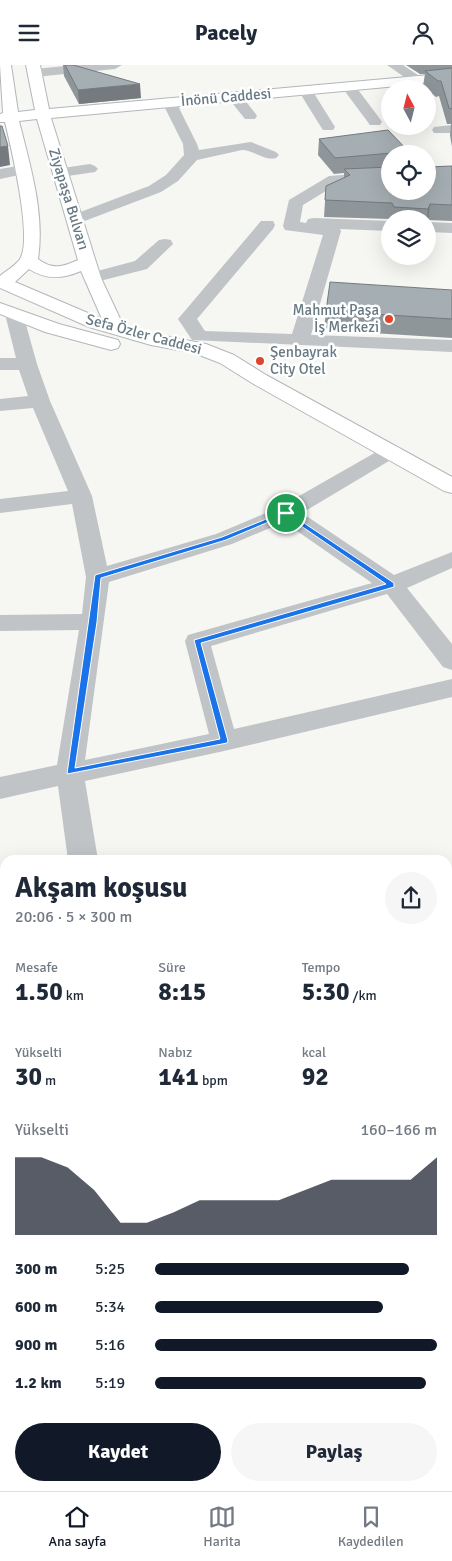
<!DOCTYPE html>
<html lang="tr">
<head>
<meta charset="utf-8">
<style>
  :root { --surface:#fff; --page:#f6f6f7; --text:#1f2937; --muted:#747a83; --line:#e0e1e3; --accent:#111827 }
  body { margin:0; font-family:Signika,sans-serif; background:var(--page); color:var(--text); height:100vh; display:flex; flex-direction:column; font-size:19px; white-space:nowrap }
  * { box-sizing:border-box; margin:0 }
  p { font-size:16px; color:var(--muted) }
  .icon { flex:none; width:28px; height:28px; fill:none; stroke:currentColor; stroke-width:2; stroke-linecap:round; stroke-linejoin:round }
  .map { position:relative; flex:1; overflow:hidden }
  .drawer { position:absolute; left:0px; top:790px; width:452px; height:636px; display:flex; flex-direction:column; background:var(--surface); border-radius:15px 15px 0 0; box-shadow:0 5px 20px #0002 }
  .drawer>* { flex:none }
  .needle { width:32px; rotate:353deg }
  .tools { position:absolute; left:381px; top:15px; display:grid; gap:10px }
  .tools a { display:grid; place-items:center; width:55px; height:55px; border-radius:50%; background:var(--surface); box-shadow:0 5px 20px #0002; font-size:25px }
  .pin { position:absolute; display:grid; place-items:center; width:42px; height:42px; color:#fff; margin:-21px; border:2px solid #fff; border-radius:50%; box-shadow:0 1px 5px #0007 }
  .round { display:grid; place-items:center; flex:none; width:52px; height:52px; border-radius:26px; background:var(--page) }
  .head { display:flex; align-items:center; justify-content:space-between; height:85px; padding:0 15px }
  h1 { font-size:28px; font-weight:700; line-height:38px }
  .metrics { display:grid; grid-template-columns:repeat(3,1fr); gap:8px; height:85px; padding:5px 15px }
  .metrics div { display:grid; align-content:center }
  .metrics b { font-size:25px; font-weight:700 }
  .metrics small { font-size:14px; font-weight:400 }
  .metrics p { font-size:14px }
  .chart { height:140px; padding:10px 15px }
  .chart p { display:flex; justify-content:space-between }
  .chart svg { width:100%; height:90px; margin-top:5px; fill:var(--accent); opacity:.7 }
  .primary-button { display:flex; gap:10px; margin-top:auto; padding:10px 15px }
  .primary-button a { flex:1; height:58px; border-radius:30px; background:var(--accent); color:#fff; font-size:20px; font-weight:700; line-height:58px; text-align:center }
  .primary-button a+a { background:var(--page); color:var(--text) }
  ul { padding:0 15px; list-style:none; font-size:16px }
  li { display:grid; grid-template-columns:80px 60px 1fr; align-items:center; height:38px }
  li i { height:12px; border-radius:6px; background:var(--accent) }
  header { display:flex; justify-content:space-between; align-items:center; height:65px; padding:0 15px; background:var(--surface); font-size:22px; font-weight:700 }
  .tabs { display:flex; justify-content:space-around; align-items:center; height:70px; border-top:1px solid var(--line); background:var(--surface); font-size:14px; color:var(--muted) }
  .tabs a { display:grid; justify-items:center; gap:2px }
  .tabs .current { color:var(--accent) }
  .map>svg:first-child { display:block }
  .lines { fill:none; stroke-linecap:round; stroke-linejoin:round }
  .major-casing { stroke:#b1b7ba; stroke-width:2 }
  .minor { fill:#c0c4c7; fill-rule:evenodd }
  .major { fill:#fff; fill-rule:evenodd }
  .wall { fill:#8e969a }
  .shaded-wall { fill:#747a7d }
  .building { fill:#a5aeb3; stroke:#747a7d }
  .route { fill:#1a73e8; stroke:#fff; fill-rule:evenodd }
  .poi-dot { fill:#dc452e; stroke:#fff; stroke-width:2 }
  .labels { text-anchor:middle; stroke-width:5; stroke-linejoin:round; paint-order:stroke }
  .far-street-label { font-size:15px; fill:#677983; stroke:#fff }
  .far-poi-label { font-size:15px; fill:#677983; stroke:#fff; text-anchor:end }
</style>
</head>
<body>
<header><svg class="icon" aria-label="menu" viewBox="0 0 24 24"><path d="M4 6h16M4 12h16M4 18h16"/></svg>Pacely<svg class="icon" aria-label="person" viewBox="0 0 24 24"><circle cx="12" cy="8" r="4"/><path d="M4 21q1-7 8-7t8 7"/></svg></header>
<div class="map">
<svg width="452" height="1426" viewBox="0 0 452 1426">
  <rect width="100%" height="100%" fill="#f6f6f3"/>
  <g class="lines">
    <defs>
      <g id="major">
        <path d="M0 0H11L18 47 35 45 26 0H40L49 44 452 8V16L51 53 101 213 123 260 154 269 206 279 234 290 266 310 452 412V428L444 426 252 318 220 298 194 288 151 280 89 262 0 223V211C6 206 16 200 20 194 33 173 11 82 5 57H0V49L3 48ZM37 54 78 195C63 202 52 205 38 194 45 148 30 100 19 56ZM29 204C46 215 63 214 81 206L102 254 15 217Z"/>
        <polygon points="0,238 59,259 118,275 120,279 118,283 111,285 45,267 0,249"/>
      </g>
    </defs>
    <!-- major casing -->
    <use href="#major" class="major-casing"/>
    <!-- minor -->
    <g class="minor">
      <polygon points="75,0 122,0 115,4 35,12 28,8 35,4"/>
      <polygon points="387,0 403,0 425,15 418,19 413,18"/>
      <polygon points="348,17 353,18 380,54 382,57 380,60 370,60 341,21"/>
      <polygon points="305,21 310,22 335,62 333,65 323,65 321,62 298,25"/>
      <polygon points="234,27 239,28 255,48 257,51 255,54 245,54 229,34 227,31"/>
      <path d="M169 33 174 34 176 37 197 79 199 85 251 77 276 87 279 90 276 93C264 96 254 85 242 85L197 95 178 116 161 127 82 157H70L68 154 70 151 149 121 166 110 184 90 183 79 162 37 164 34Z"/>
      <polygon points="452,60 452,68 434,68 432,65 434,62"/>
      <polygon points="90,99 95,101 98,104 95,107 61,112 56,110 53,107 56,104"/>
      <polygon points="24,100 29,102 32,105 29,108 0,114 0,104"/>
      <polygon points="390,106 390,116 339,118 303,140 300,157 306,158 308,154 314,153 390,156 390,166 340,164 341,166 311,270 452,275 452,287 192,275 178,254 261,156 273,156 275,160 273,164 197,254 205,266 292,269 323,170 285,165 283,161 289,135 329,111"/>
      <polygon points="428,157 452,158 452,168 428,167"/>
      <polygon points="165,174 171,175 173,179 147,204 92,218 86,217 83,213 86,209 135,196 159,175"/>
      <path d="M14 244 20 245 23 249 37 299 50 336 92 431 107 501 216 469 278 443 385 382 392 380 399 382 403 386 399 390 302 448 394 510 452 487V503L407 523 452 579V605L443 602 387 529 211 581 234 664 452 614V632L224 686 85 716 98 795H68L58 721 0 734V712L57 700 79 565 0 566V550L82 549 86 512 72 439 0 448V434L68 426 33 343 0 346V334L28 331 19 305H0V293H16L5 249 8 245ZM284 457 372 518 188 570 185 576 209 669 85 695 109 517 232 479Z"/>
      <polygon points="452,846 452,872 448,873 448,847"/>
      <polygon points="448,944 452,946 452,989 448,987"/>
      <polygon points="5,945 5,975 0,976 0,946"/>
      <polygon points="452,1099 452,1135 448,1136 448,1101"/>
      <polygon points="5,1407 5,1421 41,1421 41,1426 0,1426 0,1419"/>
      <rect x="260" y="1421" width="42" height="5"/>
    </g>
    <!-- major -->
    <use href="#major" class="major"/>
  </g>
  <!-- wall -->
  <g class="wall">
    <polygon points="63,0 73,0 141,33 79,39 64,11"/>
    <polygon points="406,0 452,0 452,82 450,70 451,59 447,59 439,31 436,32 423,21 425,9 420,9"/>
    <polygon points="319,74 411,89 390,89 390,126 452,101 452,156 428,155 428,157 428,154 390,154 324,152 326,121 344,113 344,108 334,109 318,90"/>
    <polygon points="452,225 452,273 324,265 326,246"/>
  </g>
  <!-- shaded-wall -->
  <g class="shaded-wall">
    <polygon points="140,19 141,33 79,39 78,25"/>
    <polygon points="8,81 10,100 0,102 0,82"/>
    <polygon points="430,139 428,155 428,157 427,154 428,144"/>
  </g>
  <!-- building -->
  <g class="building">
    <polygon points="65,0 73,0 140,19 78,25"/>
    <polygon points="452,3 452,44 449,43 441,16 438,16 425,6"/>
    <polygon points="0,61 2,61 8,81 0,82"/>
    <polygon points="388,65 411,89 392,88 335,93 319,74"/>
    <polygon points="452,101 452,140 430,139 428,144 394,142 392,138 325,135 326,121 350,110 344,104 390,102 390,126 428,126 428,102"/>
    <polygon points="330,217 452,225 452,254 326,246"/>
  </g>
  <!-- route -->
  <path class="route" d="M286 446 394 518V522L201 578 228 676 227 678 67 709 95 510 222 472ZM285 450 386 519 194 575 220 674 75 703 97 557 101 513 226 475Z"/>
  <!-- markers -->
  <g class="poi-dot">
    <circle cx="389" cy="254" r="5"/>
    <circle cx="260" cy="296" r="5"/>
  </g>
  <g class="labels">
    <!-- far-street labels -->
    <g class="far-street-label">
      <text transform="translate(226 32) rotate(-5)" y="5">İnönü Caddesi</text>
      <text transform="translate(69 134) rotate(73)" y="5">Ziyapaşa Bulvarı</text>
      <text transform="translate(144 269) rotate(15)" y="5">Sefa Özler Caddesi</text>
    </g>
    <!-- far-poi labels -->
    <g class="far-poi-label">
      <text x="379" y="250">Mahmut Paşa<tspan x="379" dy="17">İş Merkezi</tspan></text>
      <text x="270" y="292" text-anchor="start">Şenbayrak<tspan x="270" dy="17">City Otel</tspan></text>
    </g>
  </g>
</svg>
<div class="tools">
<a><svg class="needle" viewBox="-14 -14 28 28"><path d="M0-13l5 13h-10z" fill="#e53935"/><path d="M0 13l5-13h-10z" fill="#747a83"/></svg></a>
<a><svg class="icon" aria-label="locate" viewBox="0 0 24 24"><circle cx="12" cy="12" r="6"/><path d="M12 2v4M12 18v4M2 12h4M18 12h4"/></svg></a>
<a><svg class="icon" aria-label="layers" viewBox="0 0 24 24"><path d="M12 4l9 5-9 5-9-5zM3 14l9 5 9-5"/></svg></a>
</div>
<div class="pin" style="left:286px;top:448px;background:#1e9e55"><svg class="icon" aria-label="arrive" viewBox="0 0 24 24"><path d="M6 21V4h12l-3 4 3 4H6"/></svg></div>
<section class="drawer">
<div class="head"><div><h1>Akşam koşusu</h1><p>20:06 · 5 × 300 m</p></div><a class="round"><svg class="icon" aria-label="share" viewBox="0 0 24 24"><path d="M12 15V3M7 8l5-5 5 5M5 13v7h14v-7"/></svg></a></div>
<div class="metrics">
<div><p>Mesafe</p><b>1.50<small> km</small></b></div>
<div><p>Süre</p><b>8:15</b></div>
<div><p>Tempo</p><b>5:30<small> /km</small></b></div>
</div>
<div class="metrics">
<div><p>Yükselti</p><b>30<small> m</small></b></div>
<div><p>Nabız</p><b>141<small> bpm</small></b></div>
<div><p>kcal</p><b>92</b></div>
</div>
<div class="chart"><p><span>Yükselti</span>160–166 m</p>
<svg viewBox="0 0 160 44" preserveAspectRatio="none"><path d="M0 44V6L10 6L20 11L30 22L40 38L50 38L60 33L70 27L80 27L90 27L100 27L110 22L120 17L130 17L140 17L150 17L160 6V44z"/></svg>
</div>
<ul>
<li><b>300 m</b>5:25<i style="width:90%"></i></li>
<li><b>600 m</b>5:34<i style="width:81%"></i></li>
<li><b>900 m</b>5:16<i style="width:100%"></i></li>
<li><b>1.2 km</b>5:19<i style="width:96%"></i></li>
</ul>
<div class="primary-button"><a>Kaydet</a><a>Paylaş</a></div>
</section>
</div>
<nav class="tabs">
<a class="current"><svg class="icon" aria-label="home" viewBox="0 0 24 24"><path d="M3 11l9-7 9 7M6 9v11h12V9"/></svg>Ana sayfa</a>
<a><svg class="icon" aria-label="map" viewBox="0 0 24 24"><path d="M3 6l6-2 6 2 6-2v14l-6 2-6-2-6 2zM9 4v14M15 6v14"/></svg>Harita</a>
<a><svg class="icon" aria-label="saved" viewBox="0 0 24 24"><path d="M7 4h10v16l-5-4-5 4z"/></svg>Kaydedilen</a>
</nav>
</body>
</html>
